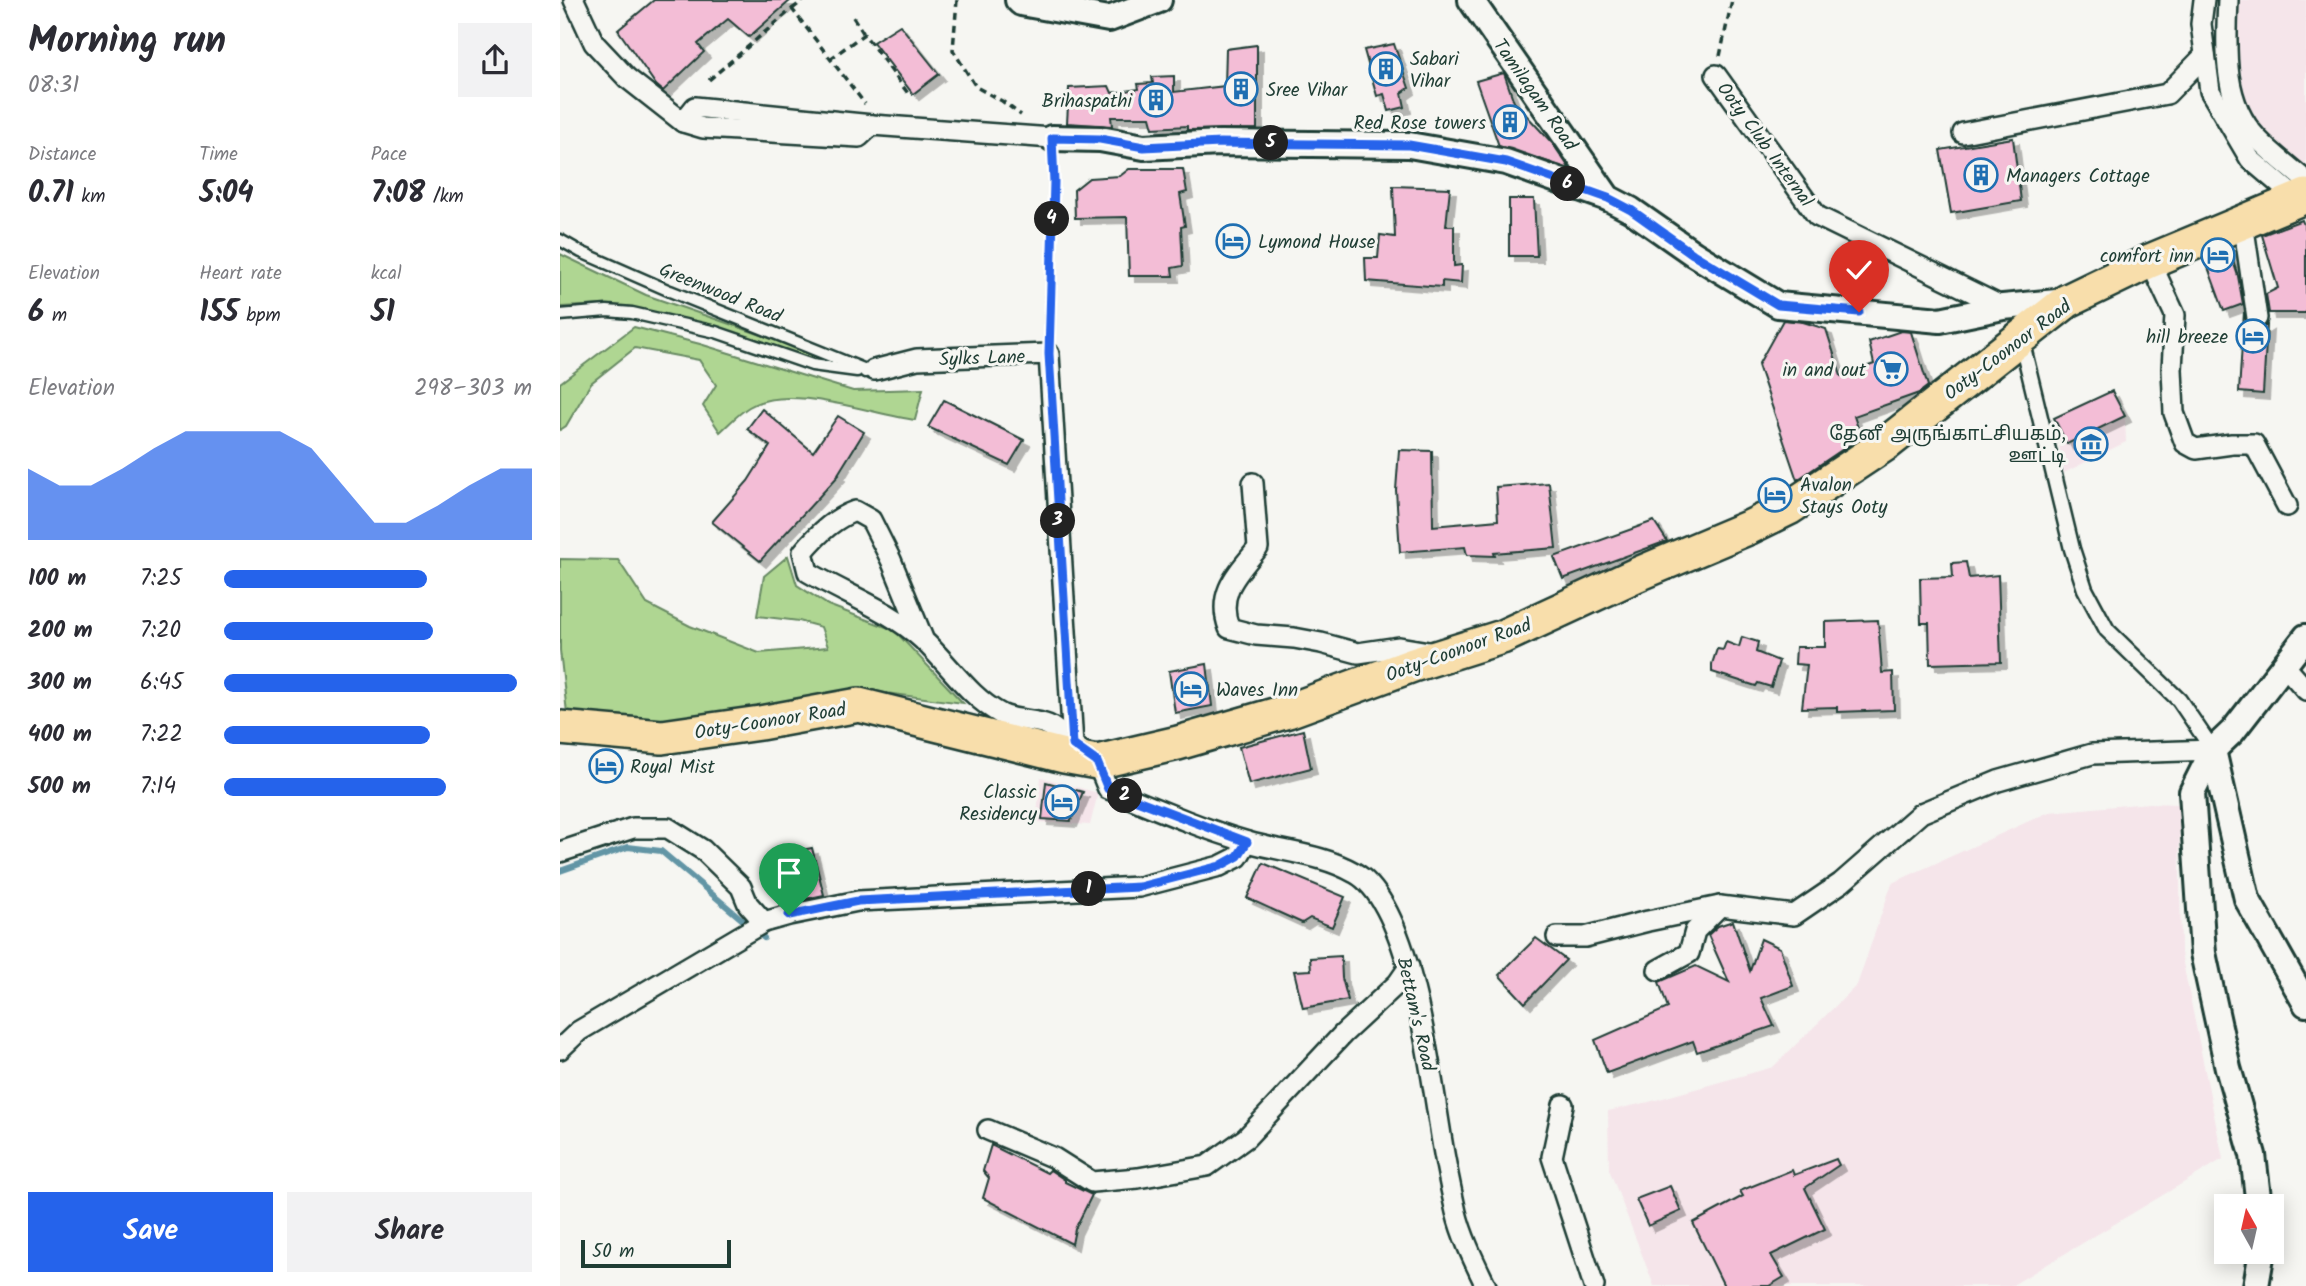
<!DOCTYPE html>
<html lang="en">
<head>
<meta charset="utf-8">
<style>
  :root { --surface:#fff; --page:#f2f2f3; --text:#2b2b33; --muted:#7c7c81; --accent:#2563eb }
  body { margin:0; font-family:Kalam,"Noto Sans Tamil",sans-serif; background:var(--page); color:var(--text); height:100vh; display:flex; flex-direction:column; font-size:26px; white-space:nowrap }
  * { box-sizing:border-box; margin:0 }
  p { font-size:23px; color:var(--muted) }
  .icon { flex:none; width:38px; height:38px; fill:none; stroke:currentColor; stroke-width:2; stroke-linecap:round; stroke-linejoin:round }
  .map { position:relative; flex:1; overflow:hidden }
  .side { display:flex; flex-direction:column; background:var(--surface); width:560px }
  .side>* { flex:none }
  .needle { width:46px; rotate:352deg }
  .buttons { position:absolute; left:1654px; top:1194px; display:grid; gap:14px }
  .buttons a { display:grid; place-items:center; width:70px; height:70px; border-radius:0px; background:var(--surface); box-shadow:0 4px 18px #0003; font-size:35px }
  .scale { position:absolute; left:21px; bottom:18px; width:150px; box-sizing:border-box; padding-left:7px; border:4px solid #1f3d34; border-top:0; font-size:19px; line-height:24px; white-space:nowrap; color:#1f3d34; -webkit-text-stroke:5px #f6f6f2; paint-order:stroke }
  .pin { position:absolute; display:grid; place-items:center; width:60px; height:60px; color:#fff; margin:-72px -30px; border-radius:50% 50% 50% 0; rotate:-45deg; box-shadow:0 0 7px #0007 }
  .pin .icon { rotate:45deg }
  .km { position:absolute; width:35px; height:35px; margin:-18px; border-radius:50%; background:#222; color:#fff; font-size:19px; line-height:35px; text-align:center }
  .round { display:grid; place-items:center; flex:none; width:74px; height:74px; border-radius:0px; background:var(--page) }
  .summary { display:flex; align-items:center; justify-content:space-between; height:119px; padding:0 28px }
  h1 { font-size:38px; font-weight:600; line-height:52px }
  .figures { display:grid; grid-template-columns:repeat(3,1fr); gap:10px; height:119px; padding:7px 28px }
  .figures div { display:grid; align-content:center }
  .figures b { font-size:30px; font-weight:600 }
  .figures small { font-size:19px; font-weight:400 }
  .figures p { font-size:19px }
  .chart { height:196px; padding:14px 28px }
  .chart p { display:flex; justify-content:space-between }
  .chart svg { width:100%; height:126px; margin-top:7px; fill:var(--accent); opacity:.7 }
  .cta { display:flex; gap:14px; margin-top:auto; padding:14px 28px }
  .cta a { flex:1; height:80px; border-radius:0px; background:var(--accent); color:#fff; font-size:28px; font-weight:600; line-height:80px; text-align:center }
  .cta a+a { background:var(--page); color:var(--text) }
  ul { padding:0 28px; list-style:none; font-size:23px }
  li { display:grid; grid-template-columns:112px 84px 1fr; align-items:center; height:52px }
  li i { height:18px; border-radius:9px; background:var(--accent) }
  main { display:flex; flex:1; min-height:0 }
  .map>svg:first-child { display:block }
  .built { fill:#f5e5ea }
  .green { fill:#afd692; stroke:#678a63; stroke-width:2 }
  .lines { fill:none; stroke-linecap:round; stroke-linejoin:round }
  .stream { stroke:#6295a5; stroke-width:6 }
  .building { fill:#f3bdd6; stroke:#1f3d34; stroke-width:2; filter:url(#shadow) }
  .service-casing { stroke:#1f3d34; stroke-width:15 }
  .pedestrian-casing { stroke:#1f3d34; stroke-width:19 }
  .minor-casing { stroke:#1f3d34; stroke-width:24 }
  .tertiary-casing { stroke:#1f3d34; stroke-width:30 }
  .trunk-casing { stroke:#1f3d34; stroke-width:38 }
  .path { stroke:#1f3d34; stroke-width:3.5; stroke-dasharray:7 5; stroke-linecap:butt }
  .service { stroke:#f6f6f2; stroke-width:10 }
  .pedestrian { stroke:#f6f6f2; stroke-width:14 }
  .minor { stroke:#f6f6f2; stroke-width:19 }
  .tertiary { stroke:#f6f6f2; stroke-width:24 }
  .trunk { stroke:#f8deab; stroke-width:33 }
  .route-casing { stroke:#fff; stroke-width:14 }
  .route { stroke:#2563eb; stroke-width:9 }
  .labels { text-anchor:middle; stroke-width:6; stroke-linejoin:round; paint-order:stroke }
  .poi-label { font-size:19px; fill:#1f3d34; stroke:#f6f6f2; text-anchor:start }
  .street-label { font-size:19px; fill:#1f3d34; stroke:#f6f6f2 }
</style>
</head>
<body>
<main>
<section class="side">
<div class="summary"><div><h1>Morning run</h1><p>08:31</p></div><a class="round"><svg class="icon" aria-label="share" viewBox="0 0 24 24"><path d="M12 15V3M7 8l5-5 5 5M5 13v7h14v-7"/></svg></a></div>
<div class="figures">
<div><p>Distance</p><b>0.71<small> km</small></b></div>
<div><p>Time</p><b>5:04</b></div>
<div><p>Pace</p><b>7:08<small> /km</small></b></div>
</div>
<div class="figures">
<div><p>Elevation</p><b>6<small> m</small></b></div>
<div><p>Heart rate</p><b>155<small> bpm</small></b></div>
<div><p>kcal</p><b>51</b></div>
</div>
<div class="chart"><p><span>Elevation</span>298–303 m</p>
<svg viewBox="0 0 160 44" preserveAspectRatio="none"><path d="M0 44V19L10 25L20 25L30 19L40 12L50 6L60 6L70 6L80 6L90 12L100 25L110 38L120 38L130 32L140 25L150 19L160 19V44z"/></svg>
</div>
<ul>
<li><b>100 m</b>7:25<i style="width:66%"></i></li>
<li><b>200 m</b>7:20<i style="width:68%"></i></li>
<li><b>300 m</b>6:45<i style="width:95%"></i></li>
<li><b>400 m</b>7:22<i style="width:67%"></i></li>
<li><b>500 m</b>7:14<i style="width:72%"></i></li>
</ul>
<div class="cta"><a>Save</a><a>Share</a></div>
</section>
<div class="map">
<svg width="1746" height="1286" viewBox="0 0 1746 1286">
  <defs>
    <filter id="shadow"><feDropShadow dx="6" dy="6" stdDeviation="0" flood-color="#0004"/></filter>
  </defs>
  <rect width="100%" height="100%" fill="#f6f6f2"/>
  <filter id="ink" filterUnits="userSpaceOnUse"><feTurbulence type="fractalNoise" baseFrequency=".0143" numOctaves="2"/><feDisplacementMap in="SourceGraphic" scale="14" xChannelSelector="R" yChannelSelector="G"/><feConvolveMatrix kernelMatrix="1 2 1 2 8 2 1 2 1" color-interpolation-filters="sRGB"/></filter>
  <g filter="url(#ink)">
    <!-- built -->
    <g class="built">
      <polygon points="1663,0 1746,0 1746,179 1700,153 1661,43"/>
      <polygon points="1552,391 1565,416 1566,442 1504,473 1494,418"/>
      <polygon points="481,777 538,793 530,825 476,822"/>
      <polygon points="1589,803 1619,804 1621,953 1663,1159 1451,1286 1094,1286 1049,1169 1048,1111 1089,1102 1213,1067 1297,985 1332,883 1489,812"/>
    </g>
    <!-- green -->
    <g class="green">
      <polygon points="0,254 86,295 288,365 282,368 75,310 46,305 0,307"/>
      <path d="M74 327 140 344 293 391 363 389 355 420C310 414 230 383 189 407 179 413 169 424 160 432L143 406 156 385 139 360 75 348 31 383 6 426 0 430V383Z"/>
      <polygon points="228,556 237,585 268,605 334,630 403,703 302,690 100,722 7,713 0,650 0,559 58,560 87,604 130,626 199,653 268,647 261,627 239,621 197,616 204,576"/>
    </g>
    <g class="lines">
      <!-- stream -->
      <polyline class="stream" points="0,871 68,847 101,851 204,938"/>
    </g>
    <!-- building -->
    <g class="building">
      <polygon points="94,0 231,0 189,37 168,19 138,44 144,52 103,91 96,85 58,30"/>
      <polygon points="340,25 379,74 353,94 313,42"/>
      <polygon points="834,44 849,88 842,93 845,107 829,111 824,94 817,96 804,50"/>
      <polygon points="697,45 697,129 627,130 627,126 593,128 590,117 551,117 552,126 507,123 509,88 549,86 552,93 579,89 578,84 593,83 592,77 614,76 614,92 665,86 666,49"/>
      <polygon points="944,73 954,102 993,144 1010,169 939,146 916,81"/>
      <polygon points="1453,138 1461,201 1391,213 1380,150"/>
      <polygon points="569,169 623,169 627,192 620,194 625,226 621,227 623,266 612,268 613,276 569,276 567,217 515,218 514,190 529,178 560,176"/>
      <polygon points="833,186 890,188 886,226 894,226 894,266 902,265 901,283 882,281 882,287 806,281 805,258 818,258 820,235 835,237"/>
      <polygon points="949,199 974,199 977,256 949,256"/>
      <polygon points="1742,220 1746,230 1746,313 1709,313 1706,294 1718,288 1702,235"/>
      <polygon points="1669,249 1678,276 1683,304 1664,311 1645,259"/>
      <polygon points="1684,312 1687,325 1692,329 1699,330 1707,325 1703,394 1679,392"/>
      <polygon points="1223,320 1243,322 1266,329 1281,376 1314,364 1309,342 1341,331 1351,332 1368,386 1359,393 1294,416 1301,437 1237,480 1198,365"/>
      <polygon points="1552,391 1565,416 1507,444 1494,418"/>
      <polygon points="384,400 464,440 449,465 368,427"/>
      <polygon points="202,409 253,452 278,416 304,432 278,474 279,475 200,561 152,522 188,481 210,446 187,429"/>
      <polygon points="839,450 872,451 873,526 938,520 936,487 989,483 996,548 934,553 935,556 907,555 905,547 840,552 836,490"/>
      <polygon points="1094,521 1107,541 1003,579 994,557"/>
      <polygon points="1406,562 1409,578 1438,575 1441,662 1370,664 1369,623 1361,623 1360,578 1393,577 1392,563"/>
      <polygon points="1318,620 1322,673 1333,672 1334,710 1277,712 1277,707 1242,708 1247,665 1235,664 1236,647 1265,647 1265,622"/>
      <polygon points="1182,637 1198,642 1196,652 1219,661 1211,687 1198,683 1196,686 1152,672 1152,664 1157,649 1163,650 1166,642 1179,647"/>
      <polygon points="647,664 652,706 615,713 609,671"/>
      <polygon points="743,730 751,768 689,784 679,747"/>
      <polygon points="486,782 523,792 511,821 482,819"/>
      <polygon points="252,848 264,895 226,903 213,856"/>
      <polygon points="703,863 785,897 772,927 750,918 742,923 687,898"/>
      <polygon points="1173,921 1190,971 1201,939 1220,948 1233,986 1201,998 1214,1026 1137,1052 1133,1041 1047,1073 1035,1040 1108,1008 1099,982 1136,966 1169,982 1148,935 1158,926"/>
      <polygon points="976,938 1006,960 965,1003 939,975"/>
      <polygon points="781,956 782,978 788,1000 743,1008 734,971 751,970 750,958"/>
      <polygon points="431,1145 487,1173 490,1170 505,1180 505,1182 532,1195 515,1229 512,1244 423,1198 429,1178 423,1171"/>
      <polygon points="1276,1159 1279,1165 1245,1188 1265,1229 1211,1255 1224,1277 1209,1286 1164,1286 1133,1223 1183,1196 1180,1191 1232,1170 1234,1175"/>
      <polygon points="1110,1186 1121,1211 1088,1226 1076,1199"/>
    </g>
    <g class="lines">
      <defs>
        <g id="service">
          <polyline points="0,240 21,252 110,291 308,371 305,372"/>
          <polyline points="0,315 47,311 72,313 156,332 252,365 297,371"/>
        </g>
        <polyline id="pedestrian" points="1461,339 1512,549 1525,589 1547,630 1619,700 1653,750"/>
        <g id="minor">
          <polyline points="14,0 34,43 67,78 123,122 143,128 299,137 312,125 492,138"/>
          <polyline points="1644,0 1641,24 1650,91 1690,159 1737,199"/>
          <path d="M1668 0C1666 47 1662 102 1697 138 1712 154 1730 167 1746 181"/>
          <polyline points="1156,75 1257,216 1443,307"/>
          <polyline points="123,122 135,107 312,125"/>
          <polyline points="1403,133 1607,94 1645,55"/>
          <polyline points="1683,222 1697,318"/>
          <polyline points="1590,261 1615,315 1612,369 1614,413 1625,443 1636,449 1672,444 1694,444 1727,506"/>
          <path d="M314 370 357 359 489 354 513 745 537 762 548 789C594 808 640 828 688 842 723 852 762 854 795 873 850 903 870 1068 880 1129 884 1157 890 1185 896 1212 902 1237 915 1263 926 1286"/>
          <path d="M693 483 698 548C677 574 656 593 669 628L696 635 734 638 761 643 798 653 839 647 875 653"/>
          <path d="M364 641 331 560 311 520 295 511C275 518 256 536 243 552L248 572C287 595 330 610 363 640 389 664 409 697 441 714 455 721 474 719 488 725 497 729 506 739 513 745"/>
          <polyline points="1723,664 1746,690"/>
          <polyline points="0,852 73,828 108,828 143,850 181,887 188,904 204,922"/>
          <polyline points="997,937 1025,937 1088,921 1160,906 1234,915 1281,883 1361,813 1438,781 1532,754 1653,750"/>
          <polyline points="1098,970 1129,953 1135,931 1160,906"/>
          <polyline points="0,1049 19,1031 204,922 229,915 298,901 579,887 660,866 678,857 687,842"/>
          <polyline points="1003,1105 992,1157 1034,1286"/>
          <polyline points="428,1130 494,1158 532,1182 578,1178 647,1166 686,1138 783,1034 838,983 849,967"/>
        </g>
        <g id="tertiary">
          <polyline points="458,0 461,3 549,19 599,0"/>
          <polyline points="911,0 1048,198 1071,210 1134,254 1218,305 1380,320 1443,307 1507,301"/>
          <polyline points="492,138 540,139 584,147 660,143 849,145 946,162 1048,198"/>
          <polyline points="1653,750 1687,899 1746,1004"/>
          <polyline points="1699,1206 1693,1155 1668,1068 1643,953 1632,792 1653,750 1673,731 1746,637"/>
          <polyline points="1696,1286 1702,1251"/>
        </g>
        <polyline id="trunk" points="0,728 102,737 200,723 299,705 504,756 537,762 618,743 728,711 853,665 942,637 1076,575 1190,527 1229,508 1327,443 1507,301 1590,261 1746,196"/>
      </defs>
      <!-- service casing -->
      <use href="#service" class="service-casing"/>
      <!-- pedestrian casing -->
      <use href="#pedestrian" class="pedestrian-casing"/>
      <!-- minor casing -->
      <use href="#minor" class="minor-casing"/>
      <!-- tertiary casing -->
      <use href="#tertiary" class="tertiary-casing"/>
      <!-- trunk casing -->
      <use href="#trunk" class="trunk-casing"/>
      <!-- path -->
      <g class="path">
        <polyline points="397,0 393,50 416,87 442,101 461,115"/>
        <polyline points="232,9 244,0"/>
        <polyline points="293,17 304,34"/>
        <polyline points="1160,56 1172,0"/>
        <polyline points="270,59 304,34 350,96"/>
        <polyline points="149,80 232,9 305,104"/>
        <polyline points="489,334 493,160"/>
      </g>
      <!-- service -->
      <use href="#service" class="service"/>
      <!-- pedestrian -->
      <use href="#pedestrian" class="pedestrian"/>
      <!-- minor -->
      <use href="#minor" class="minor"/>
      <!-- tertiary -->
      <use href="#tertiary" class="tertiary"/>
      <!-- trunk -->
      <use href="#trunk" class="trunk"/>
    </g>
  </g>
  <g class="lines" filter="url(#ink)">
    <defs>
      <polyline id="route" points="229,915 298,901 579,887 660,866 678,856 687,842 548,789 537,762 513,745 489,354 494,182 492,138 540,139 584,147 660,143 849,145 946,162 1048,198 1071,210 1133,254 1218,305 1299,312"/>
    </defs>
    <!-- route casing -->
    <use href="#route" class="route-casing"/>
    <!-- route -->
    <use href="#route" class="route"/>
  </g>
  <!-- icons -->
  <defs>
    <symbol id="building-ring" viewBox="-11 -11 22 22"><circle r="9.5" fill="#f6f6f2" stroke="#1f6fb2" stroke-width="1.5"/><path d="M-4-6H4V6H1V3H-1V6H-4ZM-2.5-4.3h1.7v1.8h-1.7ZM.8-4.3h1.7v1.8H.8ZM-2.5-1h1.7V.8h-1.7ZM.8-1h1.7V.8H.8Z" fill="#1f6fb2"/></symbol>
    <symbol id="hotel-ring" viewBox="-11 -11 22 22"><circle r="9.5" fill="#f6f6f2" stroke="#1f6fb2" stroke-width="1.5"/><path d="M-6-4.5h1.5V1H6V5H4.5V3h-9V5H-6ZM-4 0a1.8 1.8 0 1 1 3.6 0ZM.5 0V-2.5h3Q6-2.5 6 0Z" fill="#1f6fb2"/></symbol>
    <symbol id="supermarket-ring" viewBox="-11 -11 22 22"><circle r="9.5" fill="#f6f6f2" stroke="#1f6fb2" stroke-width="1.5"/><path d="M-6-5.5h2.5l.6 2H6L4.5 2H-2.5L-4.4-4H-6ZM-1.5 3.2a1.3 1.3 0 1 0 .1 0ZM3 3.2a1.3 1.3 0 1 0 .1 0Z" fill="#1f6fb2"/></symbol>
    <symbol id="museum-ring" viewBox="-11 -11 22 22"><circle r="9.5" fill="#f6f6f2" stroke="#1f6fb2" stroke-width="1.5"/><path d="M0-6L6-3V-2H-6V-3ZM-5-1h2V3h-2ZM-1-1h2V3h-2ZM3-1h2V3H3ZM-6 4H6V6H-6Z" fill="#1f6fb2"/></symbol>
  </defs>
  <g fill-rule="evenodd">
    <use href="#building-ring" x="807" y="50" width="38" height="38"/>
    <use href="#building-ring" x="662" y="70" width="38" height="38"/>
    <use href="#building-ring" x="577" y="81" width="38" height="38"/>
    <use href="#building-ring" x="931" y="103" width="38" height="38"/>
    <use href="#building-ring" x="1402" y="156" width="38" height="38"/>
    <use href="#hotel-ring" x="654" y="222" width="38" height="38"/>
    <use href="#hotel-ring" x="1639" y="236" width="38" height="38"/>
    <use href="#hotel-ring" x="1674" y="317" width="38" height="38"/>
    <use href="#supermarket-ring" x="1312" y="350" width="38" height="38"/>
    <use href="#museum-ring" x="1512" y="425" width="38" height="38"/>
    <use href="#hotel-ring" x="1196" y="476" width="38" height="38"/>
    <use href="#hotel-ring" x="612" y="670" width="38" height="38"/>
    <use href="#hotel-ring" x="27" y="747" width="38" height="38"/>
    <use href="#hotel-ring" x="483" y="783" width="38" height="38"/>
  </g>
  <g class="labels">
    <!-- poi labels -->
    <g class="poi-label">
      <text x="850" y="65">Sabari<tspan x="850" dy="22">Vihar</tspan></text>
      <text x="706" y="96">Sree Vihar</text>
      <text x="572" y="107" text-anchor="end">Brihaspathi</text>
      <text x="926" y="129" text-anchor="end">Red Rose towers</text>
      <text x="1446" y="182">Managers Cottage</text>
      <text x="698" y="248">Lymond House</text>
      <text x="1634" y="262" text-anchor="end">comfort inn</text>
      <text x="1668" y="343" text-anchor="end">hill breeze</text>
      <text x="1306" y="376" text-anchor="end">in and out</text>
      <text x="1506" y="440" text-anchor="end">தேனீ அருங்காட்சியகம்,<tspan x="1506" dy="22">ஊட்டி</tspan></text>
      <text x="1240" y="491">Avalon<tspan x="1240" dy="22">Stays Ooty</tspan></text>
      <text x="656" y="696">Waves Inn</text>
      <text x="70" y="773">Royal Mist</text>
      <text x="477" y="798" text-anchor="end">Classic<tspan x="477" dy="22">Residency</tspan></text>
    </g>
    <!-- street labels -->
    <g class="street-label">
      <text transform="translate(976 94) rotate(55)" y="7">Tamilagam Road</text>
      <text transform="translate(1206 144) rotate(54)" y="7">Ooty Club Internal</text>
      <text transform="translate(161 292) rotate(22)" y="7">Greenwood Road</text>
      <text transform="translate(1447 349) rotate(-37)" y="7">Ooty-Coonoor Road</text>
      <text transform="translate(422 357) rotate(-2)" y="7">Sylks Lane</text>
      <text transform="translate(898 649) rotate(-20)" y="7">Ooty-Coonoor Road</text>
      <text transform="translate(210 720) rotate(-9)" y="7">Ooty-Coonoor Road</text>
      <text transform="translate(857 1014) rotate(77)" y="7">Bettam's Road</text>
    </g>
  </g>
</svg>
<div class="buttons">
<a><svg class="needle" viewBox="-14 -14 28 28"><path d="M0-13l5 13h-10z" fill="#e53935"/><path d="M0 13l5-13h-10z" fill="#7c7c81"/></svg></a>
</div>
<div class="scale">50 m</div>
<div class="pin" style="left:229px;top:915px;background:#1e9e55"><svg class="icon" aria-label="arrive" viewBox="0 0 24 24"><path d="M6 21V4h12l-3 4 3 4H6"/></svg></div>
<div class="pin" style="left:1299px;top:312px;background:#d93025"><svg class="icon" aria-label="check" viewBox="0 0 24 24"><path d="M5 12l5 5 9-10"/></svg></div>
<b class="km" style="left:529px;top:889px">1</b>
<b class="km" style="left:565px;top:796px">2</b>
<b class="km" style="left:498px;top:521px">3</b>
<b class="km" style="left:492px;top:219px">4</b>
<b class="km" style="left:711px;top:143px">5</b>
<b class="km" style="left:1008px;top:184px">6</b>
</div>
</main>
</body>
</html>
